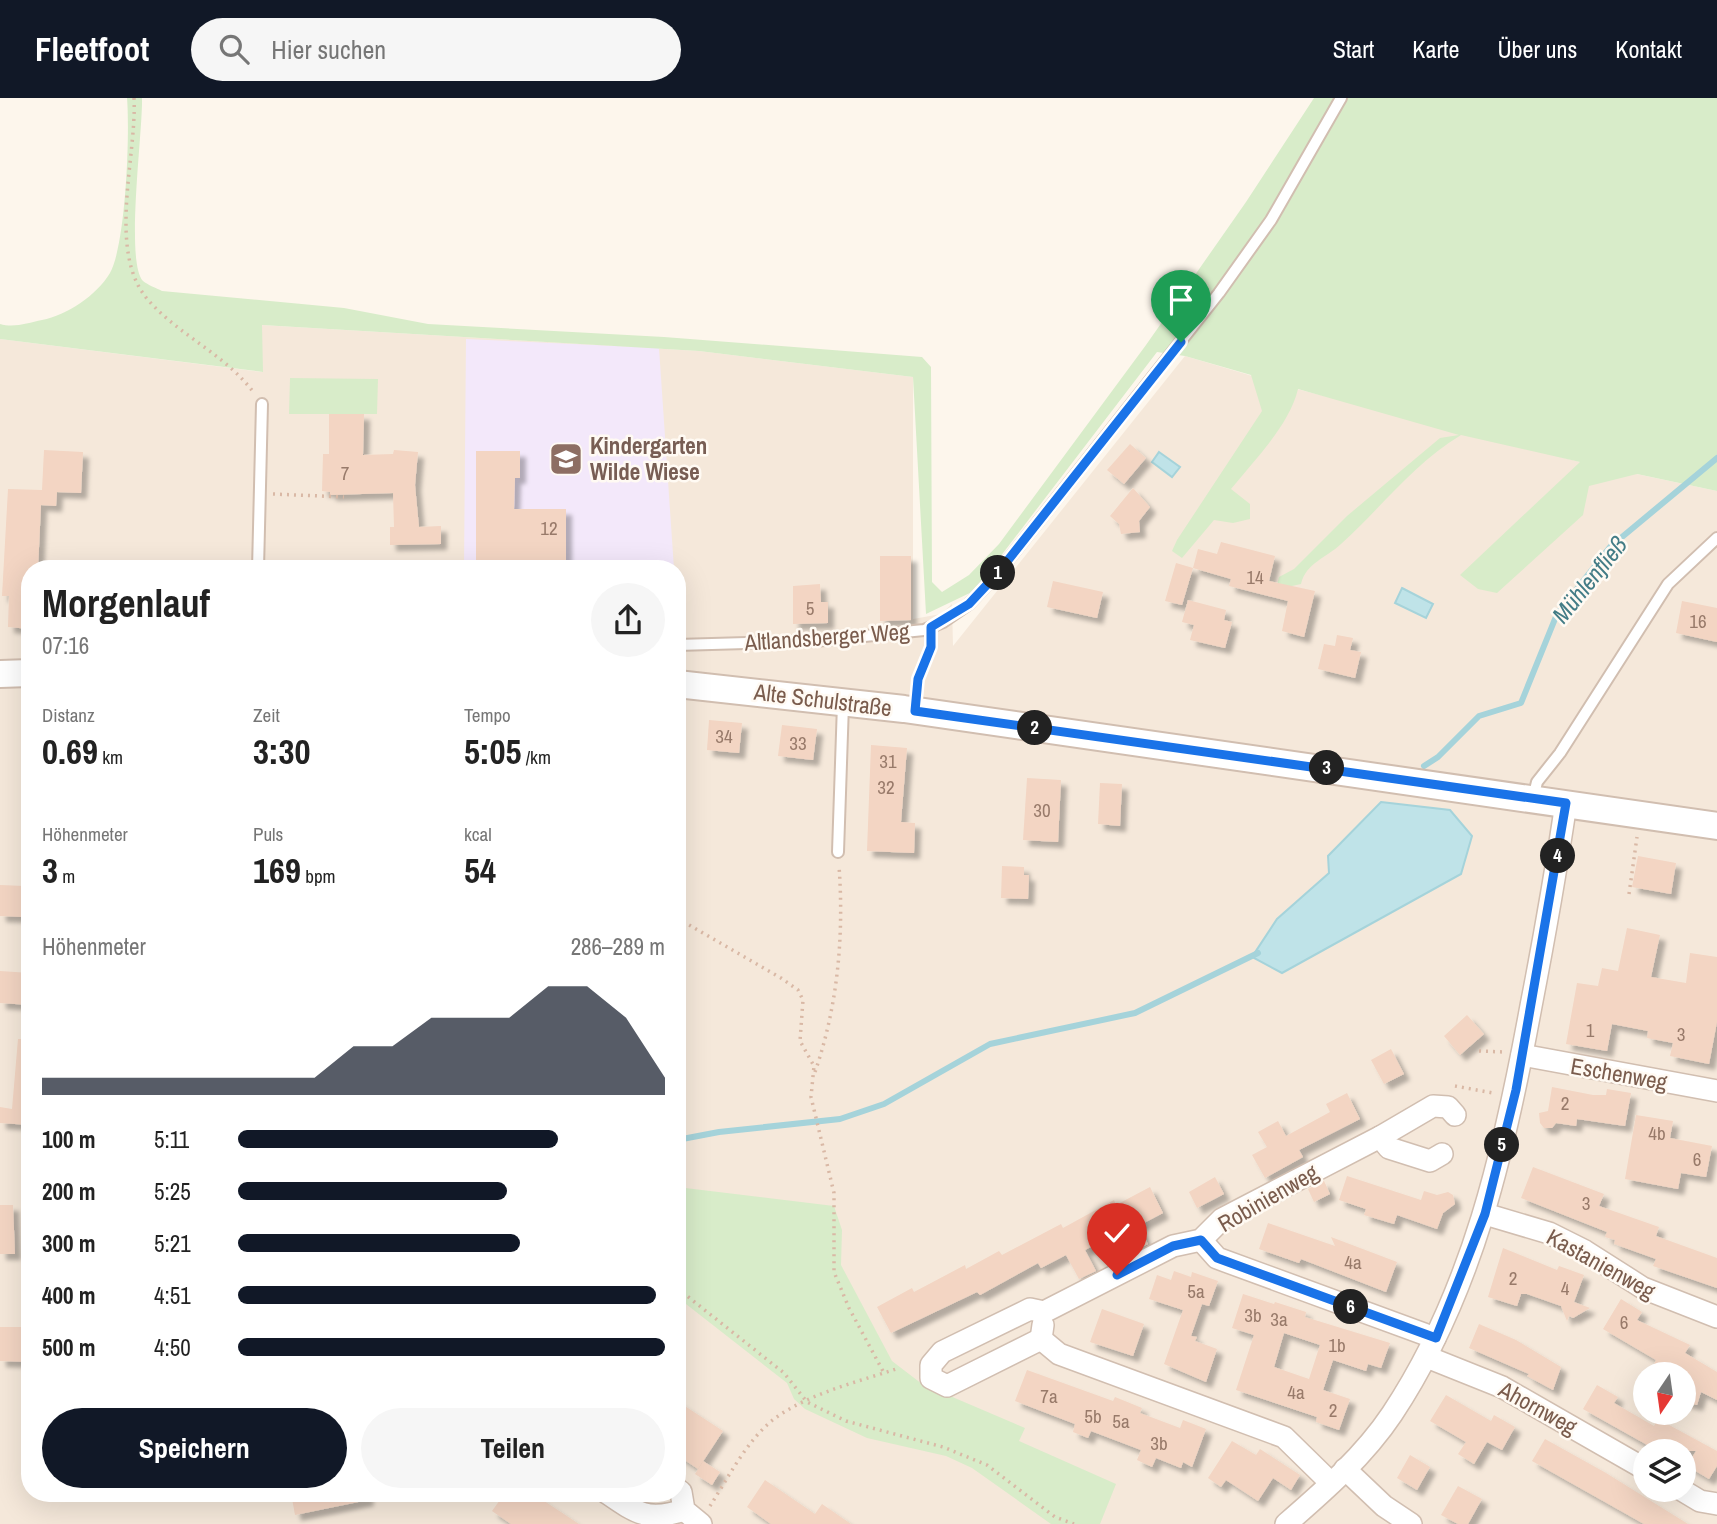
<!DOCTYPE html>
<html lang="de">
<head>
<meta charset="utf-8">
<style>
  :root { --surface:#fff; --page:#f6f6f6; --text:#222; --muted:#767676; --accent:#111827 }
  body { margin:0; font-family:"Archivo Narrow",sans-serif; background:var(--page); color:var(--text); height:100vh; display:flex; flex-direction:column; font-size:26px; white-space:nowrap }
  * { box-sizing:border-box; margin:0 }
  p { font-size:23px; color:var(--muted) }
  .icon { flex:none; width:38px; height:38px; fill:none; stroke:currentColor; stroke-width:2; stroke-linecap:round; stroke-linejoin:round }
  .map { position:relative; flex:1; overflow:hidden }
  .side { position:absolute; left:21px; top:462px; width:665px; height:942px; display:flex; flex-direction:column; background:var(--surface); border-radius:28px; box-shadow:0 7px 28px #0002 }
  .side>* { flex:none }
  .needle { width:46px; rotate:193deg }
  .fabs { position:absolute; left:1633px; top:1264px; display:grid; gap:14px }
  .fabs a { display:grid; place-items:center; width:63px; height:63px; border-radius:50%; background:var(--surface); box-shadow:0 7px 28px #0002; font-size:35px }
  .pin { position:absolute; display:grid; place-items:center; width:60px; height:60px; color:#fff; margin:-72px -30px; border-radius:50% 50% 50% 0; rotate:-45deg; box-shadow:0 0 7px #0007 }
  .pin .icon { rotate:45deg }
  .km { position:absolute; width:35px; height:35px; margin:-18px; border-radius:50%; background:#222; color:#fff; font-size:19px; line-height:35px; text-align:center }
  .round { display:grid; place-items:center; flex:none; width:74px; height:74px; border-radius:37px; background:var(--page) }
  .head { display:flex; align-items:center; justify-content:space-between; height:119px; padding:0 21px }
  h1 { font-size:38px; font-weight:700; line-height:52px }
  .stats { display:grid; grid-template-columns:repeat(3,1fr); gap:10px; height:119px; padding:7px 21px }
  .stats div { display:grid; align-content:center }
  .stats b { font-size:35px; font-weight:700 }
  .stats small { font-size:19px; font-weight:400 }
  .stats p { font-size:19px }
  .chart { height:196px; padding:14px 21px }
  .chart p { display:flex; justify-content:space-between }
  .chart svg { width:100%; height:126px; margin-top:7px; fill:var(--accent); opacity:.7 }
  .cta { display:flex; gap:14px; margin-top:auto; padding:14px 21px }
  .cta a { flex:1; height:80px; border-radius:42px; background:var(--accent); color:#fff; font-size:28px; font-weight:700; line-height:80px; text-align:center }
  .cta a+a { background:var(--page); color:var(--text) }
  ul { padding:0 21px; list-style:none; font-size:23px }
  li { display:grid; grid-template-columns:112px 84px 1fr; align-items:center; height:52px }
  li i { height:18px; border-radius:9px; background:var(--accent) }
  header { display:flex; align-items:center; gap:42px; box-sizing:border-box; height:98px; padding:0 35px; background:var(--accent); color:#fff }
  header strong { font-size:33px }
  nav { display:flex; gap:38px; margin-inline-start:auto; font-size:24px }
  .search { width:490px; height:63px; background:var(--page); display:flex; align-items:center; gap:18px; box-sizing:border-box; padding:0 24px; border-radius:38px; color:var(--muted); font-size:26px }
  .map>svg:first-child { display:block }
  .residential { fill:#f5e8da; fill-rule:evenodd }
  .education { fill:#f3e8fa }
  .green { fill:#d8ecc9 }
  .water { fill:#bfe3e8; stroke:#a5d3da; stroke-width:2 }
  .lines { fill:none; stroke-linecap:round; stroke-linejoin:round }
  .stream { stroke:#a5d3da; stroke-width:6 }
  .building { fill:#f3d5c3; fill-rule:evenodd; filter:url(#shadow) }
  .service-casing { stroke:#d1beb0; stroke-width:14 }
  .minor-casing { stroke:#d1beb0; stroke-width:24 }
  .tertiary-casing { stroke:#d1beb0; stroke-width:30 }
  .path { stroke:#d9b8a5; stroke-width:3.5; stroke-dasharray:2 5; stroke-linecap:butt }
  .service { stroke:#fff; stroke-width:10 }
  .minor { stroke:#fff; stroke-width:21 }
  .tertiary { stroke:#fff; stroke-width:26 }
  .route-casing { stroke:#fff; stroke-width:14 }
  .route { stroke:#1a73e8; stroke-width:9 }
  .labels { text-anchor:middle; stroke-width:5; stroke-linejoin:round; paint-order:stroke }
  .number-label { font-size:19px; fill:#987a6a }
  .education-label { font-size:23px; font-weight:bold; fill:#785e54; stroke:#fffaf3; text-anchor:start }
  .street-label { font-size:23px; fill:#7a5c4d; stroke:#fffaf3 }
  .water-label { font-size:24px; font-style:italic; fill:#437c86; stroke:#fffaf3 }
</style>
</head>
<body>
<header>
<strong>Fleetfoot</strong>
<div class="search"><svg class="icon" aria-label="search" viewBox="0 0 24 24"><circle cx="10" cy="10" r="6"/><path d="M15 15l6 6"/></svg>Hier suchen</div>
<nav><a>Start</a><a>Karte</a><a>Über uns</a><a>Kontakt</a></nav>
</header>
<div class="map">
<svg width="1717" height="1426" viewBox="0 0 1717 1426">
  <defs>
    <filter id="shadow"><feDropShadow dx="6" dy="6" stdDeviation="2" flood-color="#0004"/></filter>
  </defs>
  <rect width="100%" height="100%" fill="#fdf6ec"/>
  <!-- residential -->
  <path class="residential" d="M261 227 699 253 913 279V521L941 516 952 506 953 548 1185 258 1297 291 1580 364 1717 393V1426H0V241L262 274ZM30 471H677V1395H30ZM1645 1276H1684V1314H1645ZM1645 1353H1684V1391H1645Z"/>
  <!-- education -->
  <polygon class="education" points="466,241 659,250 674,471 464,471"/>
  <!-- green -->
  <g class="green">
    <path d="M127 0H142C143 33 125 164 143 183 148 187 156 190 162 193L344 210 428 226 664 239 922 259 931 269 932 484 942 494 969 477 999 446 1146 247 1246 104 1314 0H1717V393L1637 376 1589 388 1583 417 1497 495 1478 491 1460 477 1580 364 1461 337C1413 366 1382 409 1341 446 1326 460 1306 465 1301 486L1292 488 1289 500 1274 498 1279 479 1294 471 1347 418 1440 340 1459 337 1298 291C1289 328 1255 361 1231 391L1250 406V421L1233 425 1214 422 1182 460 1172 453 1177 442 1262 313 1251 277 1185 258 1157 254 974 493 926 516 913 279 699 253 262 227 263 274 0 241V226C14 230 28 225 42 222 67 217 96 198 110 175 126 146 130 35 127 0Z"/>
    <polygon points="290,280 378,281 377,316 289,316"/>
    <polygon points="677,1089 834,1108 842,1132 841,1167 892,1263 922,1286 1025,1330 1019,1343 1116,1386 1100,1426 1051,1426 972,1370 946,1358 867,1340 805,1311 794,1301 787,1285 677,1199"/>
  </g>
  <!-- water -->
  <g class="water">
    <polygon points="1159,354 1180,369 1172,379 1152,364"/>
    <polygon points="1402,490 1433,506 1426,520 1395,505"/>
    <polygon points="1381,704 1450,712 1472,738 1461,776 1282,875 1252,859 1277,821 1329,775 1328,758"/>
  </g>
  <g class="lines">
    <!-- stream -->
    <g class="stream">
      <polyline points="1424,668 1438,659 1479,618 1521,605 1557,516 1610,449 1717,360"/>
      <polyline points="677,1042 719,1034 840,1021 884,1006 990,946 1135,915 1258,855"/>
    </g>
  </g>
  <!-- building -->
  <g class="building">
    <polygon points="329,316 364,316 363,357 393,356 394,352 418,354 415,387 419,429 441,428 441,446 390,447 390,429 394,429 393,395 330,397 330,394 322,393 323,356 329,356"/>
    <polygon points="1130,346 1146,360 1124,386 1107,372"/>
    <polygon points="44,352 83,354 81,395 57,394 56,408 41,407 38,471 30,471 30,531 8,529 9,498 2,498 8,391 42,392"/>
    <polygon points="476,353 520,353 520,380 515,380 514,411 566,411 566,471 476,471"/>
    <polygon points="1133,390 1150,409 1139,423 1140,434 1121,436 1119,426 1110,418"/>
    <polygon points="1221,444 1275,458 1269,483 1315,493 1304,539 1282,533 1288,503 1229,488 1231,481 1193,470 1182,507 1165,503 1176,465 1193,470 1198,451 1217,456"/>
    <polygon points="880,458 911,458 911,522 880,523"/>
    <polygon points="1053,483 1103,494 1097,520 1047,509"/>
    <polygon points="820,486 821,504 828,504 828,525 793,526 793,488"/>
    <polygon points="1188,502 1226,512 1224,522 1232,524 1225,550 1190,542 1194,527 1182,524"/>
    <polygon points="1682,503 1717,510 1717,544 1676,535"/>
    <polygon points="1337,537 1353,540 1350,552 1361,554 1355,580 1318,571 1324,546 1335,548"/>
    <polygon points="709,622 742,625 739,655 707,652"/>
    <polygon points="782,627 817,631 813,662 778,658"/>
    <polygon points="871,647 907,650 901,724 915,725 914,755 867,753"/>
    <polygon points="1027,680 1061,682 1058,744 1023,742"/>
    <polygon points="1100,685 1122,686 1120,728 1098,726"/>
    <polygon points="1638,758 1676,765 1671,796 1632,789"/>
    <polygon points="1002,768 1024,769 1024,777 1029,777 1028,801 1001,800"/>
    <polygon points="0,787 25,788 23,819 0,818"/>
    <polygon points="1627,830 1660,837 1651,879 1686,885 1690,855 1717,859 1717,924 1709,966 1670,958 1673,945 1647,940 1648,933 1612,926 1607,953 1566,946 1577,885 1598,888 1602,870 1618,873"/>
    <polygon points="0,873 30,875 30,907 0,905"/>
    <polygon points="1467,917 1484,936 1460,957 1444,938"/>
    <polygon points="18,941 30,941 30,1027 0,1025 0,1009 12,1011"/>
    <polygon points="1391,951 1404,976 1384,986 1371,962"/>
    <polygon points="1552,989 1593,997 1606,997 1607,991 1631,995 1625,1028 1577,1021 1576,1028 1556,1025 1552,1030 1544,1030 1540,1025 1539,1015 1548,1013"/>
    <polygon points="1347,995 1360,1021 1299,1052 1303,1059 1265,1080 1252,1057 1267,1049 1258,1034 1278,1023 1286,1038 1330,1014 1326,1006"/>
    <polygon points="1636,1017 1673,1023 1670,1040 1712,1048 1706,1079 1681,1075 1678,1091 1625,1081"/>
    <polygon points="1533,1069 1604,1096 1599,1108 1659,1129 1656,1138 1717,1160 1717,1190 1653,1168 1656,1161 1614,1146 1615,1142 1605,1139 1607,1134 1521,1100"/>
    <polygon points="1347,1078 1421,1102 1424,1093 1437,1097 1448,1094 1453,1097 1455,1106 1443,1115 1437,1131 1397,1117 1394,1126 1364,1117 1366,1111 1339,1102"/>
    <polygon points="1215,1079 1224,1096 1197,1110 1189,1094"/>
    <polygon points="1324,1083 1330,1096 1314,1104 1308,1091"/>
    <polygon points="1150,1089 1163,1115 1138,1128 1148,1146 1129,1156 1117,1135 1085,1152 1096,1173 1079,1181 1066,1157 1041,1170 1038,1165 980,1197 977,1194 891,1235 877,1209 912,1190 914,1194 965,1167 966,1171 999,1153 1002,1157 1061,1126 1063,1130 1114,1102 1116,1107"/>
    <polygon points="0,1107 13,1107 15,1156 0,1156"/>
    <polygon points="1268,1125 1335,1148 1331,1139 1397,1164 1386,1194 1301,1161 1299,1165 1259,1151"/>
    <polygon points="1503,1150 1557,1172 1559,1168 1584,1177 1574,1204 1590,1210 1573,1220 1569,1218 1567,1223 1561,1208 1527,1196 1521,1196 1517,1208 1488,1199"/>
    <polygon points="1174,1173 1191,1179 1192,1174 1218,1183 1209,1208 1202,1206 1191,1238 1197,1239 1195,1243 1217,1251 1206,1284 1164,1266 1183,1212 1149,1201 1157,1177 1171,1182"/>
    <path d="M1243 1196 1274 1206 1275 1204 1306 1214 1305 1219 1390 1245 1381 1270 1368 1266 1366 1273 1333 1262 1323 1292 1350 1301 1339 1332 1316 1324 1317 1319 1236 1292 1254 1237 1232 1230ZM1284 1235 1320 1247 1309 1281 1274 1269Z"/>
    <polygon points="1621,1201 1642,1214 1637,1222 1690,1247 1685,1255 1717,1274 1717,1302 1701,1294 1697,1307 1684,1304 1684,1276 1670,1276 1654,1266 1656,1262 1603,1231"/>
    <polygon points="1102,1211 1144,1226 1133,1258 1090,1244"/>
    <polygon points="1479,1226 1516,1242 1561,1269 1553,1292 1527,1278 1529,1276 1469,1250"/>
    <polygon points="0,1229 30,1229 30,1264 0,1263"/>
    <polygon points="1027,1272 1113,1303 1115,1299 1142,1310 1140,1315 1180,1330 1183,1322 1206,1331 1192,1369 1183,1364 1181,1370 1156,1360 1152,1369 1137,1362 1141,1352 1091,1333 1088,1340 1073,1334 1075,1326 1015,1303"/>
    <polygon points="1597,1287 1618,1299 1614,1305 1654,1328 1658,1321 1717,1353 1717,1368 1709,1381 1687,1368 1696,1353 1658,1353 1583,1311"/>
    <polygon points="1446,1297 1491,1323 1494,1317 1515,1329 1502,1352 1487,1344 1474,1366 1458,1356 1466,1344 1430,1323"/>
    <polygon points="677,1303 723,1333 698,1371 677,1357"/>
    <polygon points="1545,1341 1606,1375 1688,1426 1644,1426 1532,1363"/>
    <polygon points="1232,1343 1256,1357 1260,1351 1300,1377 1291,1392 1273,1380 1258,1403 1226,1382 1221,1389 1208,1380"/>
    <polygon points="1410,1357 1430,1369 1417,1392 1397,1380"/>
    <polygon points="703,1363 720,1374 712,1387 695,1376"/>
    <polygon points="765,1382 815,1416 822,1406 851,1426 771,1426 747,1409"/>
    <polygon points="1458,1388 1482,1401 1468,1426 1458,1426 1441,1417"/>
    <polygon points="291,1395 367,1395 368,1402 295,1417"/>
    <polygon points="505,1395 532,1395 579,1426 511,1426 492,1413"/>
  </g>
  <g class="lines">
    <defs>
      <g id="service">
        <polyline points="258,471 262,306"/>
        <polyline points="677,547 815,543 924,532 943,524 969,506 997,476 1219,195 1271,122 1341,0"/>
        <polyline points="1533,700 1537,684 1560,655 1668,486 1717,440"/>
        <polyline points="838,754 843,606"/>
      </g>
      <g id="minor">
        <polyline points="1522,957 1717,993"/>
        <polyline points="1380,1039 1433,1008 1448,1009 1455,1017"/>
        <polyline points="1485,1116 1549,1135 1585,1153 1643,1190 1717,1219"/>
        <polyline points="1201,1142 1217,1160 1435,1240"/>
        <polyline points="1043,1227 1041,1241 1059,1256 1284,1339 1331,1385"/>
        <polyline points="1041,1241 947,1288 931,1280 931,1267 942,1254 1030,1211 1044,1214 1173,1148 1201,1142 1222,1121 1380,1039 1389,1050 1430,1063 1442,1056"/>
        <polyline points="1427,1259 1502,1289 1645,1371"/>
        <polyline points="1345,1371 1384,1408 1411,1426"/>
        <polyline points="677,1391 681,1394 684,1412 701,1426"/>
        <polyline points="1680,1391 1700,1403 1717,1406"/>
        <path d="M607 1395C636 1415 648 1424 684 1412"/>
        <path d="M1286 1426C1324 1393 1364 1358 1392 1316 1473 1194 1505 1050 1531 908 1544 841 1556 773 1566 705"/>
      </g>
      <g id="tertiary">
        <polyline points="0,576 30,575"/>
        <polyline points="677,586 904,611 1717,728"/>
      </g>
    </defs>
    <!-- service casing -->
    <use href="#service" class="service-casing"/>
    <!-- minor casing -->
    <use href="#minor" class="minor-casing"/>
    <!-- tertiary casing -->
    <use href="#tertiary" class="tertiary-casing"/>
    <!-- path -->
    <g class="path">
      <path d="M134 0C137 59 106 156 149 203 180 238 226 257 254 295"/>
      <polyline points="273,396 344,399"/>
      <polyline points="917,590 931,544"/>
      <polyline points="1629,796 1637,739"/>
      <polyline points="677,820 781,880 798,892 803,902 800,943 814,968 811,999 834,1095 834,1174 849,1210 884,1275"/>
      <polyline points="1479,953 1504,954"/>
      <path d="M815 974C838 907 844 837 839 768"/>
      <polyline points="1455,988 1493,995"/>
      <polyline points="677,1190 784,1275 807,1304 846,1323 943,1349 987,1367 1055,1419 1074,1426"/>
      <path d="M710 1408C728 1380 747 1342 774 1321 809 1295 858 1284 899 1270"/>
    </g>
    <!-- service -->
    <use href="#service" class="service"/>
    <!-- minor -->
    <use href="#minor" class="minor"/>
    <!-- tertiary -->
    <use href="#tertiary" class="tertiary"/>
  </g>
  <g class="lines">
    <defs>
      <polyline id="route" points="1117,1177 1173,1148 1201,1142 1217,1160 1436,1240 1485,1116 1516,992 1566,705 915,613 918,581 931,549 931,529 969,506 997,476 1181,244"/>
    </defs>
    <!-- route casing -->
    <use href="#route" class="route-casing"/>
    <!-- route -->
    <use href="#route" class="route"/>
  </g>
  <!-- icons -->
  <defs>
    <symbol id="school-square" viewBox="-11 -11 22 22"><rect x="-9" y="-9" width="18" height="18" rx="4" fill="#8d6e63" stroke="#fffaf3"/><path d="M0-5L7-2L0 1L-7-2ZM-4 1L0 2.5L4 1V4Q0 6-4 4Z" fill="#fff"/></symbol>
  </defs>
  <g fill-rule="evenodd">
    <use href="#school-square" x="547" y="342" width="38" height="38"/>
  </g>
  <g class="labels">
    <!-- number labels -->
    <g class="number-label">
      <text x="345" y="382">7</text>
      <text x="549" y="437">12</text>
      <text x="1255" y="486">14</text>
      <text x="810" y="517">5</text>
      <text x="1698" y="530">16</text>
      <text x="724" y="645">34</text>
      <text x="798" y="652">33</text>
      <text x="888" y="670">31</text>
      <text x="886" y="696">32</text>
      <text x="1042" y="719">30</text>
      <text x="1590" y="939">1</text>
      <text x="1681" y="943">3</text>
      <text x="1565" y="1012">2</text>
      <text x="1657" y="1042">4b</text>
      <text x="1697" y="1068">6</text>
      <text x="1586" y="1112">3</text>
      <text x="1353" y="1171">4a</text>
      <text x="1513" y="1187">2</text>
      <text x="1565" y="1197">4</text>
      <text x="1196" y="1200">5a</text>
      <text x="1253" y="1224">3b</text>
      <text x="1279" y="1228">3a</text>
      <text x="1624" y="1231">6</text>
      <text x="1337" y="1254">1b</text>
      <text x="1296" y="1301">4a</text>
      <text x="1049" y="1305">7a</text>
      <text x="1333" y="1319">2</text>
      <text x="1093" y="1325">5b</text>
      <text x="1121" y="1330">5a</text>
      <text x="1159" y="1352">3b</text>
    </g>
    <!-- education labels -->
    <g class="education-label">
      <text x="590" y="356">Kindergarten<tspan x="590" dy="26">Wilde Wiese</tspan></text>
    </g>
    <!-- street labels -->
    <g class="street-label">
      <text transform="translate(827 539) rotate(-4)" y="8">Altlandsberger Weg</text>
      <text transform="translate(823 602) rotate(7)" y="8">Alte Schulstraße</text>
      <text transform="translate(1619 976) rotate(10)" y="8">Eschenweg</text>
      <text transform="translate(1268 1100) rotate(-30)" y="8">Robinienweg</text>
      <text transform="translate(1601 1166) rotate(29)" y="8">Kastanienweg</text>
      <text transform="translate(1538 1310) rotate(29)" y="8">Ahornweg</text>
    </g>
    <!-- water labels -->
    <g class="water-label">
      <text transform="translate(1590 482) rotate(-51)" y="8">Mühlenfließ</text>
    </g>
  </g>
</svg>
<div class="fabs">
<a><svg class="needle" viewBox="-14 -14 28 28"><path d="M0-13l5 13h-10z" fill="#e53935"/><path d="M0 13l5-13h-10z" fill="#767676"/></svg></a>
<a><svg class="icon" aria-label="layers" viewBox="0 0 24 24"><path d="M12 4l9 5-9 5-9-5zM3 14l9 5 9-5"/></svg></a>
</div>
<div class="pin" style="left:1181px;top:244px;background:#1e9e55"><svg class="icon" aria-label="arrive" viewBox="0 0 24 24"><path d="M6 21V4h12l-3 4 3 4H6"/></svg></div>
<div class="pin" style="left:1117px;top:1177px;background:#d93025"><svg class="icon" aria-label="check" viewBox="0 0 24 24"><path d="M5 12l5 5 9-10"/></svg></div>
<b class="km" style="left:998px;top:475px">1</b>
<b class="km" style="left:1035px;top:630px">2</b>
<b class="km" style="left:1327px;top:670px">3</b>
<b class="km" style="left:1558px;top:758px">4</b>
<b class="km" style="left:1502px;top:1047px">5</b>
<b class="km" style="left:1351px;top:1209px">6</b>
<section class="side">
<div class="head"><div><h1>Morgenlauf</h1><p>07:16</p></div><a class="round"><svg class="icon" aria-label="share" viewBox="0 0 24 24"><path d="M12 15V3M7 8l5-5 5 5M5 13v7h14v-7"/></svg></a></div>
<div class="stats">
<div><p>Distanz</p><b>0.69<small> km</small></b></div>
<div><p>Zeit</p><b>3:30</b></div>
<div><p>Tempo</p><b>5:05<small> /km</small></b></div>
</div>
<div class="stats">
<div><p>Höhenmeter</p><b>3<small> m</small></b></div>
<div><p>Puls</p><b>169<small> bpm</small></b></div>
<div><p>kcal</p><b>54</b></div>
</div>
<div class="chart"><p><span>Höhenmeter</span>286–289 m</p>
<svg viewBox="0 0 160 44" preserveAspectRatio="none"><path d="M0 44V38L10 38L20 38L30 38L40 38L50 38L60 38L70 38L80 27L90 27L100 17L110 17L120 17L130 6L140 6L150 17L160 38V44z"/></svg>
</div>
<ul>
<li><b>100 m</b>5:11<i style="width:75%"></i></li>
<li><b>200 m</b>5:25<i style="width:63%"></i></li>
<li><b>300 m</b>5:21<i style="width:66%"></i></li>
<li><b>400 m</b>4:51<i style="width:98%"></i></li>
<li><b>500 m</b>4:50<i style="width:100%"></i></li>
</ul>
<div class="cta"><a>Speichern</a><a>Teilen</a></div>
</section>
</div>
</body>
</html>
